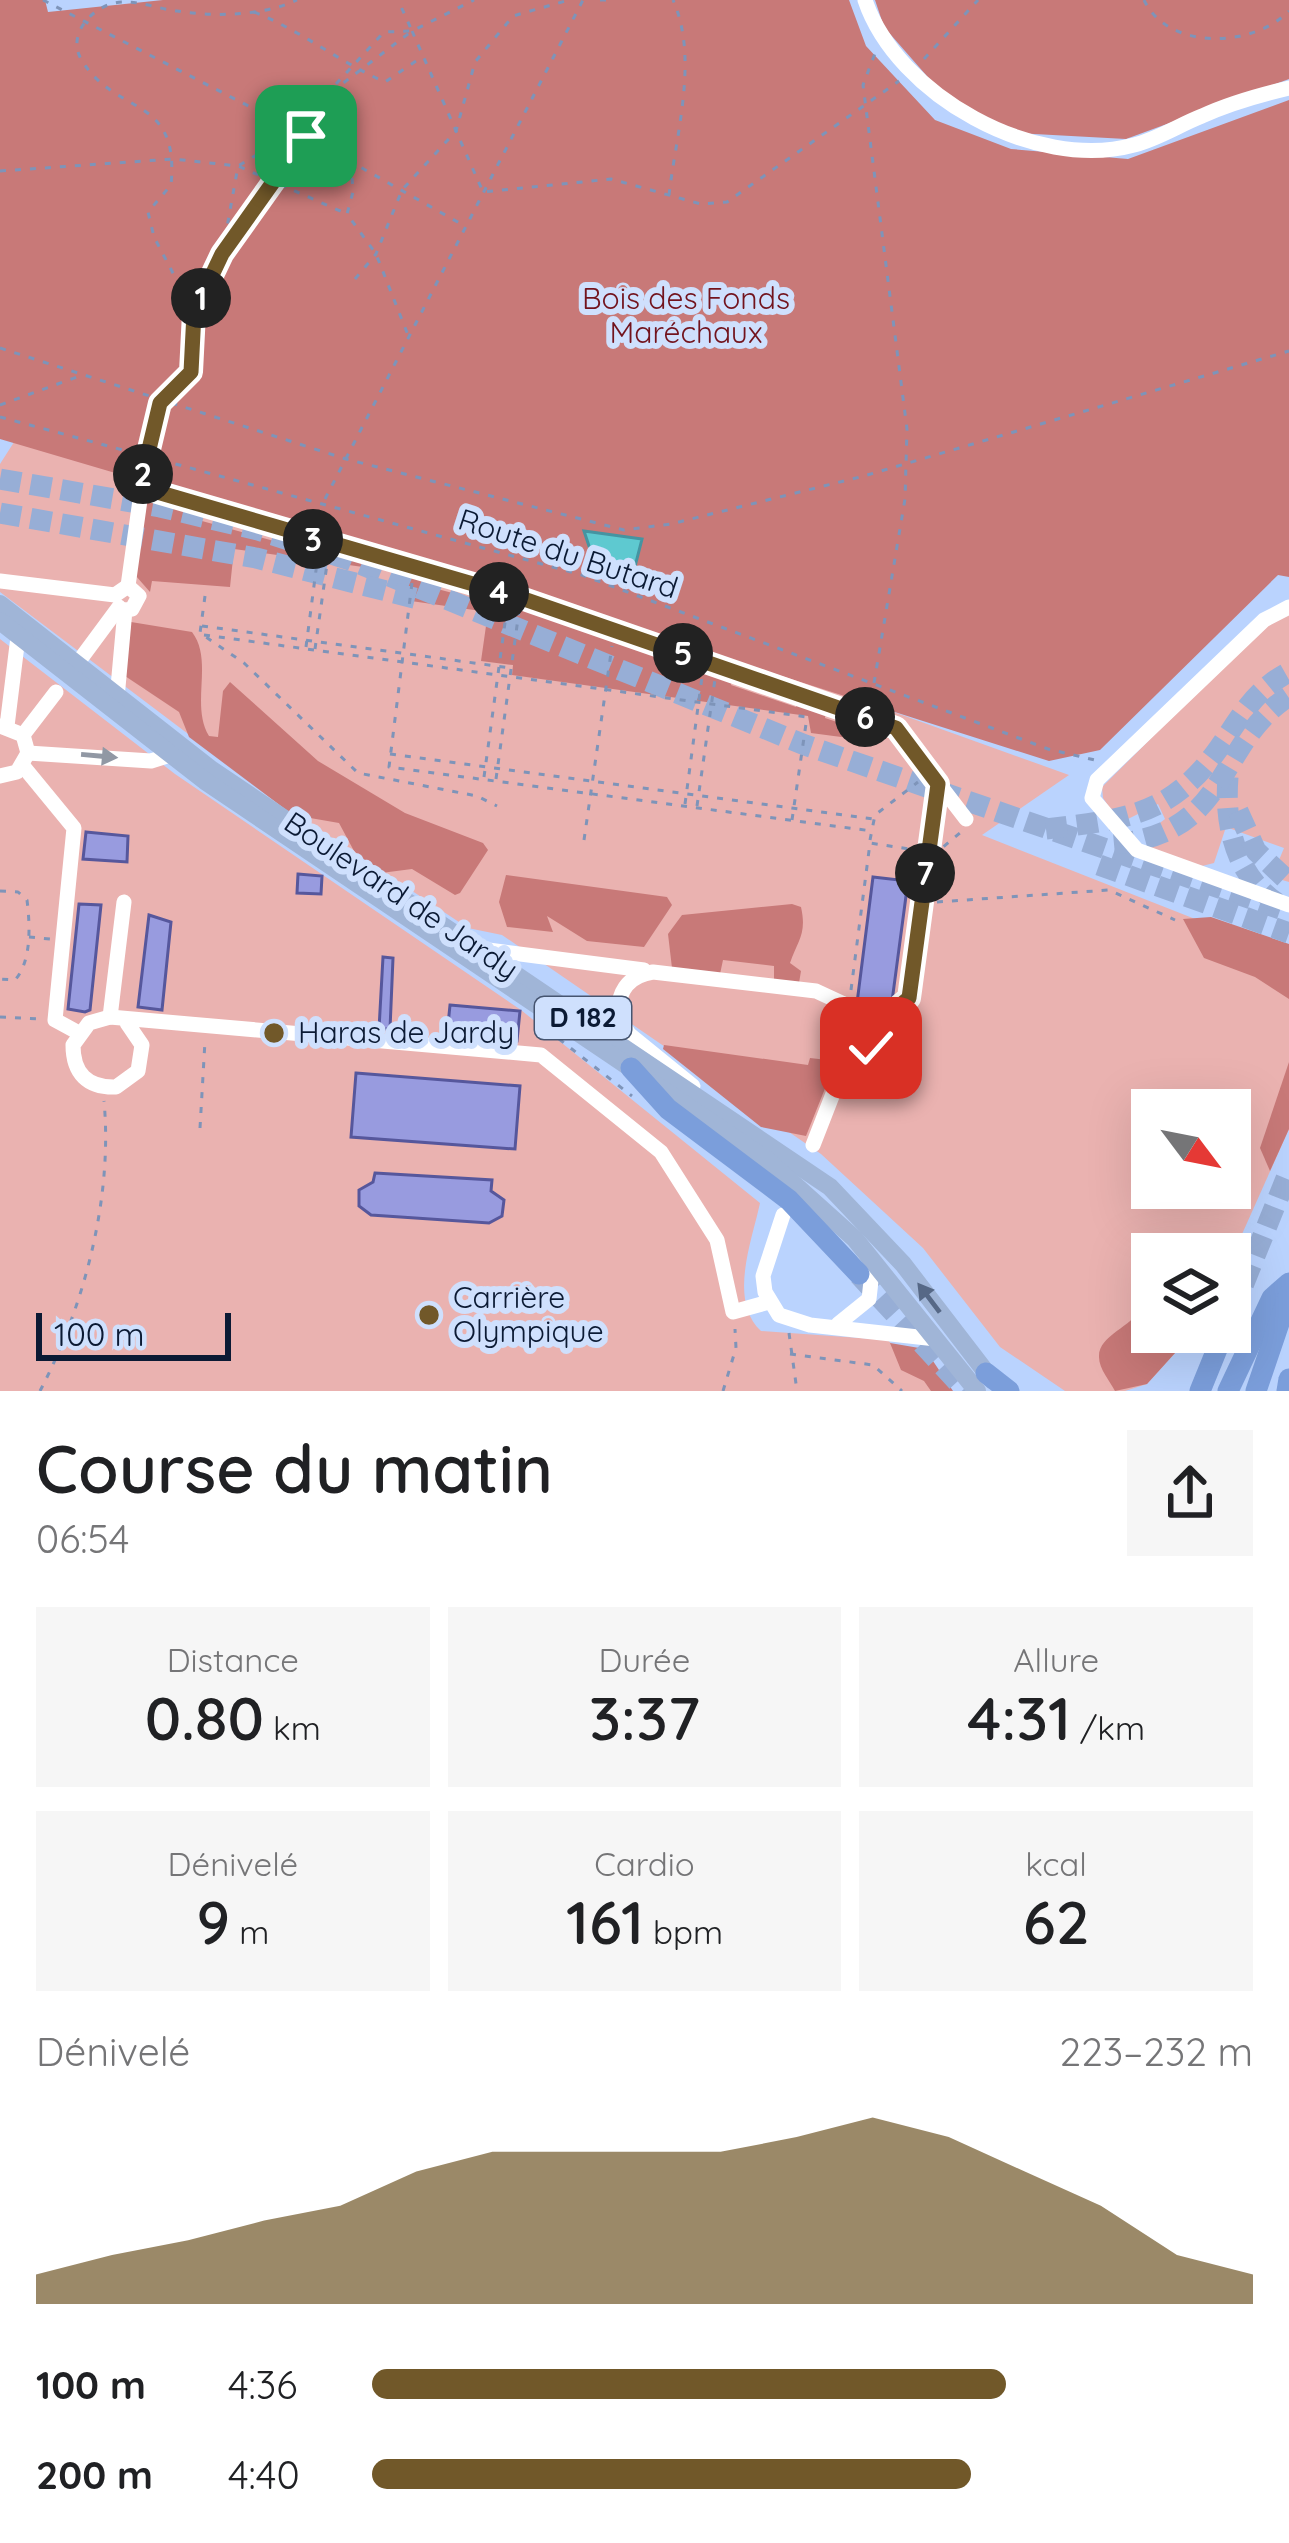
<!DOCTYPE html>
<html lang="fr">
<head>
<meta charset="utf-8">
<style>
  :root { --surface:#fff; --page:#f6f6f6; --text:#202124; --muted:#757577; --accent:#715829 }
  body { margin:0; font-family:Quicksand,sans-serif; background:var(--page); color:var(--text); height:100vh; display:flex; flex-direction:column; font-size:45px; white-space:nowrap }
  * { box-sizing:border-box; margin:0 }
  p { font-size:39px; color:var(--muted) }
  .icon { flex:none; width:66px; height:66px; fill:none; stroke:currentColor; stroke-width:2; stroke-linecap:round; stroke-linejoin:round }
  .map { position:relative; height:1391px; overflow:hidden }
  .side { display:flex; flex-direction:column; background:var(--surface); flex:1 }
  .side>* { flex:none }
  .needle { width:78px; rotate:122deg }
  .controls { position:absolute; left:1131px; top:1089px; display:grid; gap:24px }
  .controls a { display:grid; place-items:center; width:120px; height:120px; border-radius:0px; background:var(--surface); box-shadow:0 12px 48px #0002; font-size:60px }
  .scale { position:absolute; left:36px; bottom:30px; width:195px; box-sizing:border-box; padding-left:12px; border:6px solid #0b1a34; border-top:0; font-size:33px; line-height:42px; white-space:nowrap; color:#0b1a34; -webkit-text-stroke:9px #cfe0fd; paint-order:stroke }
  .pin { position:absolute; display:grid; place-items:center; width:102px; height:102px; color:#fff; margin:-51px; border-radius:24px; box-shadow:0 6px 18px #0006 }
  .km { position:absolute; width:60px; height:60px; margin:-30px; border-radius:50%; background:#222; color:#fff; font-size:33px; line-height:60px; text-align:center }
  .round { display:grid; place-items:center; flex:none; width:126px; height:126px; border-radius:0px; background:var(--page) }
  .overview { display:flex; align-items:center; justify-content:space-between; height:204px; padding:0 36px }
  h1 { font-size:66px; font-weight:600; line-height:90px }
  .stats { display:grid; grid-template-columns:repeat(3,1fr); gap:18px; height:204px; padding:12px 36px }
  .stats div { display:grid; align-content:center; border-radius:0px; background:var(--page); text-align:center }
  .stats b { font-size:60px; font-weight:600 }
  .stats small { font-size:33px; font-weight:400 }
  .stats p { font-size:33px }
  .chart { height:336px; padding:24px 36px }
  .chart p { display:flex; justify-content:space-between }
  .chart svg { width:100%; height:216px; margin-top:12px; fill:var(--accent); opacity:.7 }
  ul { padding:0 36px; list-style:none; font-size:39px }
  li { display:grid; grid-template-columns:192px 144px 1fr; align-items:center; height:90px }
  li i { height:30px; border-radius:15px; background:var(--accent) }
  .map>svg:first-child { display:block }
  .green { fill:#eab2b0; fill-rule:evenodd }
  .forest { fill:#c87978 }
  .water { fill:#5ec9d0; stroke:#4594a1; stroke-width:3 }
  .building { fill:#989bdf; stroke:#56579c; stroke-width:3 }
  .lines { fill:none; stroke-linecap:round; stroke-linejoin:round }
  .highway-tunnel { stroke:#97aed6; stroke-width:21; stroke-dasharray:21 10; stroke-linecap:butt }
  .path { stroke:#7e94b9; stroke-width:3; stroke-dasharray:6 9; stroke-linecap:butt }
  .minor { stroke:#fff; stroke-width:15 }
  .major { stroke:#a0b5d7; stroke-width:18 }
  .highway { stroke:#7b9edb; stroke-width:21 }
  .oneway { fill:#9198a4 }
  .oneway2 { fill:#566886 }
  .route-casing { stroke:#fff; stroke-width:24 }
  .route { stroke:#715829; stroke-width:15 }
  .poi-dot { fill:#715829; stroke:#cfe0fd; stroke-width:4.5 }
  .labels { text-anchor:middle; stroke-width:12; stroke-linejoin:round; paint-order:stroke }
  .shield { fill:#cfe0fd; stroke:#465570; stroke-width:3 }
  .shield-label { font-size:27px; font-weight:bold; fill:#0b1a34 }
  .park-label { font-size:30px; fill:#72131d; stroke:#cfe0fd }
  .street-label { font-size:30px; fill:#0b1a34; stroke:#cfe0fd }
  .poi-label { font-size:30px; fill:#0b1a34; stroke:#cfe0fd; text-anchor:start }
</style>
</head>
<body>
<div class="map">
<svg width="1289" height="1391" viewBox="0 0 1289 1391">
  <rect width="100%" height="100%" fill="#bad3fe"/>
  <!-- green -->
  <g class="green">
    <path d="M16 439 780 671 1069 775 982 835 1289 956V1129L1230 1261V1254H1152V1332H1194L1147 1384 1125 1391H1065L1000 1347 923 1248 821 1154 502 935 468 928 281 804 0 592V464ZM1152 1110H1230V1188H1152Z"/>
    <polygon points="1289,615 1289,882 1272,877 1284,848 1226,827 1214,863 1202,866 1150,850 1152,829 1165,819 1158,804 1120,823 1103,798 1102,787 1260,630"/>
    <path d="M0 639 175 774 521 1010 760 1203C752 1241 728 1300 761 1331L888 1340 934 1391H0Z"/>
  </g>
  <!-- forest -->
  <g class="forest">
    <polygon points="0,0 45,0 48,12 163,0 849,0 866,46 935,120 1011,149 1128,159 1289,100 1289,577 1278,575 1100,750 1049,761 495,585 0,439"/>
    <polygon points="875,0 1289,0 1289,79 1126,139 1015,133 947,99 884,27"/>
    <polygon points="147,500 204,513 202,521 310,551 313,543 424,575 430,587 490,603 493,594 734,674 731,685 796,707 800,697 827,707 825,718 873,734 877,725 884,728 879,742 811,733 808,716 512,675 513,665 481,661 488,612 404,600 406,573 234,549 230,587 152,581 150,592 136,576"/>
    <path d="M131 622 192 632C214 661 190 705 209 736L218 737 223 691 230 682 318 761 405 813 483 843 488 850 460 893 455 895 412 869 381 873 354 851 339 823 293 815 189 737 179 712 125 676Z"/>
    <polygon points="506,875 667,897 672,905 644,947 587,941 547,916 553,932 507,927 499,902"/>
    <path d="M792 904 801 907C807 934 798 940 790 963L801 971 799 983 774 981V966L723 960 720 974 672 968 668 934 682 915Z"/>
    <polygon points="1211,917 1289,944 1289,999 1255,977 1204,958 1183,919"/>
    <polygon points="664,1045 808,1065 810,1058 836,1061 806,1136 761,1127 663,1049"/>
    <polygon points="1289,1062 1289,1129 1270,1171 1260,1148"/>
    <path d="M1150 1235 1198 1248 1237 1246 1230 1261V1254H1152V1332H1194L1147 1384 1115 1391C1110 1381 1099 1369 1099 1357 1098 1335 1133 1327 1140 1308 1150 1285 1138 1255 1150 1235Z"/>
    <polygon points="890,1343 925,1349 953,1391 931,1391 924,1381 901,1370"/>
  </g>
  <!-- water -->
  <polygon class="water" points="584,531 642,539 632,578 596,567"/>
  <!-- building -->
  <g class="building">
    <polygon points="86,832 128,836 127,862 83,859"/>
    <polygon points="298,874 322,876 321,894 297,893"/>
    <polygon points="873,877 908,881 891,1009 857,1003"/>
    <polygon points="79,904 101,905 90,1010 85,1012 68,1009"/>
    <polygon points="149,915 171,922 162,1010 138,1007"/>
    <polygon points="383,957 393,958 390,1029 379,1029"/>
    <polygon points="450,1005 520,1011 517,1041 447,1035"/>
    <polygon points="356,1073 520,1086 515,1149 351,1137"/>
    <polygon points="375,1173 492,1180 491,1191 504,1200 502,1216 489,1223 371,1215 359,1206 359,1190 373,1182"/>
  </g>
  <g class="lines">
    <!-- highway-tunnel -->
    <g class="highway-tunnel">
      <polyline points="0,479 160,507 258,530 350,560 805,745 1289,912"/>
      <polyline points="0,513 256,558 422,600"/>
      <path d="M1228 777C1224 825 1236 876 1277 903"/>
      <polyline points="1238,811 1256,851 1289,882"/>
      <path d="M1046 829C1124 819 1170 817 1219 748 1241 717 1253 691 1289 672"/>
      <path d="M1114 844C1232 833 1214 745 1289 696"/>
      <polyline points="1099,865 1289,933"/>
      <polyline points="859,1275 966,1391"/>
      <polyline points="1232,1313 1289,1171"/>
    </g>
    <!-- path -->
    <g class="path">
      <polyline points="43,0 291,128 463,225"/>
      <polyline points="600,0 614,0"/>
      <path d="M1144 0C1168 51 1253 48 1289 11"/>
      <path d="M254 12C302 31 339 62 385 82L422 57"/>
      <polyline points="412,31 483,192 611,179 701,204 727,202 899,81"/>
      <polyline points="924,59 978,0"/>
      <polyline points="336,84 384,32 412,31 474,0"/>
      <polyline points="351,163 353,192 347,214 376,254 408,335"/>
      <polyline points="0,171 173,159 238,166 347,214"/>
      <path d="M669 195C676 134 699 58 673 0"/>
      <polyline points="223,253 331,92"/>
      <polyline points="355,279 376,254 402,190 456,131 475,62 513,16 569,0"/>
      <path d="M194 313 154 237 148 212 171 185C180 93 115 117 81 59 66 33 95 3 122 2 140 1 159 9 177 11 214 17 263 16 297 0"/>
      <polyline points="0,348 346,459 624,530 671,524 864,476 1289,351"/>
      <polyline points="0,405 77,377"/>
      <polyline points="0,417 134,453"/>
      <polyline points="150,443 161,403 191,372 194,313 222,255 238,166 285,138 297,118 412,31 398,0"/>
      <polyline points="161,460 582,575 1048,749 1099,761"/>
      <polyline points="325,499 583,0"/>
      <polyline points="412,583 389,767 872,831"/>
      <polyline points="205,596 200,633 244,663 358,773 477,796 497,806"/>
      <polyline points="202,626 511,668"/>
      <polyline points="204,635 807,717"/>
      <polyline points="306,647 318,555"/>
      <polyline points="315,649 328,557"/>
      <polyline points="874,683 905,499 907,429 863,85 877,48"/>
      <polyline points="390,754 874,819"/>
      <polyline points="484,777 507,608"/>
      <polyline points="496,779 519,611"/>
      <polyline points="685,804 702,677"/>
      <polyline points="697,806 715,679"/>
      <polyline points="792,820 807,717"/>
      <polyline points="584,840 612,646"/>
      <polyline points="870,840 875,815 918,782"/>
      <path d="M0 891 18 892 27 900C30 924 32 961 15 980L0 979"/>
      <polyline points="922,903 1109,890 1175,920"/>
      <polyline points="29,937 50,939"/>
      <polyline points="851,990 870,843 936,853 961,832"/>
      <polyline points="864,1014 885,1017"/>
      <polyline points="0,1017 41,1019"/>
      <polyline points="559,1039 632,1096"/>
      <polyline points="874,1086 864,1073 879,1029 909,998 936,804"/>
      <polyline points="200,1128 205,1041"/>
      <polyline points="789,1333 797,1391"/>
      <polyline points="790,1354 873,1365 902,1391"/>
      <path d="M40 1391C84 1307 113 1198 104 1101"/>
      <polyline points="723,1391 736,1348 735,1329"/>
    </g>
    <!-- minor -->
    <g class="minor">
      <path d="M865 0C897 95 1035 172 1134 145 1158 139 1179 125 1202 116 1230 103 1259 95 1289 88"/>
      <polyline points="140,487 521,598 896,728 966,819"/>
      <polyline points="0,581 115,595 128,586"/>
      <polyline points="1289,607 1264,620 1097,780 1092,798 1137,850 1289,905"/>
      <polyline points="82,657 119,607"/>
      <polyline points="117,698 125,610 132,609 139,596 128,586 146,457"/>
      <polyline points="0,726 23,735 28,753 17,772 0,776"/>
      <polyline points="7,726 18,637"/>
      <polyline points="23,735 56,692"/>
      <polyline points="28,753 151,761 170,755"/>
      <polyline points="23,766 74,828 55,1020 79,1033"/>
      <polyline points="481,949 644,970"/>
      <polyline points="110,1017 124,902"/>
      <path d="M127 1023 142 1045 138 1071 116 1087C87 1088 73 1073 73 1045L89 1023 110 1017 541 1055 661 1152 717 1240 733 1312 769 1302"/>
      <path d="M693 1086 629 1034 619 1019C616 993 627 976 653 972L816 991 844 1004 854 1027 852 1045 813 1145"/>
      <polyline points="783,1215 763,1276 765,1292 779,1315 810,1325 936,1339"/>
      <polyline points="838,1324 869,1299 872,1272 865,1258"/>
    </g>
    <!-- major -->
    <g class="major">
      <polyline points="0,604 212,770 830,1187 903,1264 992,1380"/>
      <polyline points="0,621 205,781 767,1160 855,1239 977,1391"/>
    </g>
    <!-- highway -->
    <g class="highway">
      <polyline points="631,1068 668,1109 789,1200 859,1274"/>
      <polyline points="1230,1318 1232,1313"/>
      <polyline points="986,1373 1009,1391"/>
      <polyline points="1200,1391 1224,1332"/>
      <polyline points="1228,1391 1272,1298 1289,1283"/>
      <polyline points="1256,1391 1289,1294"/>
      <polyline points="1287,1391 1289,1379"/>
    </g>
  </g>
  <!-- one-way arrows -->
  <defs><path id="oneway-solid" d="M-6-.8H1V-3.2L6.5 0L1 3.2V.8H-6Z" transform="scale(3)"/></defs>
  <use class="oneway" href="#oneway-solid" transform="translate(99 756) rotate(5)"/>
  <use class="oneway2" href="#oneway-solid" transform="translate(929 1298) rotate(-127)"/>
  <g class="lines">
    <defs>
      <polyline id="route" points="306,136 222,254 194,313 191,372 160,403 140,487 521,598 896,728 938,784 909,998 886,1017 871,1048"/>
    </defs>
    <!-- route casing -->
    <use href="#route" class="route-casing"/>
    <!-- route -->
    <use href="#route" class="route"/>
  </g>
  <!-- markers -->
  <g class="poi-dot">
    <circle cx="274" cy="1033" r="12"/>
    <circle cx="429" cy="1315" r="12"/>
  </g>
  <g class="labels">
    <!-- shield labels -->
    <rect class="shield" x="535" y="997" width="96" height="42" rx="9"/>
    <g class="shield-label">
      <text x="583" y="1027">D 182</text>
    </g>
    <!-- park labels -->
    <g class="park-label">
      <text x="686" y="309">Bois des Fonds<tspan x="686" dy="34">Maréchaux</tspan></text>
    </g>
    <!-- street labels -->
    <g class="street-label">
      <text transform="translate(568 554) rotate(18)" y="10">Route du Butard</text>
      <text transform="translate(401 896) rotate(34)" y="10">Boulevard de Jardy</text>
    </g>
    <!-- poi labels -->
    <g class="poi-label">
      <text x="298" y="1043">Haras de Jardy</text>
      <text x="453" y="1308">Carrière<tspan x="453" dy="34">Olympique</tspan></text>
    </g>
  </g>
</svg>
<div class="controls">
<a><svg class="needle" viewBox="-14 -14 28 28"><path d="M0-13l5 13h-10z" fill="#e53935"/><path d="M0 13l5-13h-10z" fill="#757577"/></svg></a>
<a><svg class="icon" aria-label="layers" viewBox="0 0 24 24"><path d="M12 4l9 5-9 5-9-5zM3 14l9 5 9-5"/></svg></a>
</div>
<div class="scale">100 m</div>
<div class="pin" style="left:306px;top:136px;background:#1e9e55"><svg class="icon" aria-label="arrive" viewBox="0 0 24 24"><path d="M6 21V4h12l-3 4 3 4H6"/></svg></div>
<div class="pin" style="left:871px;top:1048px;background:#d93025"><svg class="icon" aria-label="check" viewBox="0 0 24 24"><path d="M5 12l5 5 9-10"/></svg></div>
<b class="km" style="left:201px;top:298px">1</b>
<b class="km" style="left:143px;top:474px">2</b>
<b class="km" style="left:313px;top:539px">3</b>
<b class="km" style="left:499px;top:592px">4</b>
<b class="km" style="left:683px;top:653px">5</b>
<b class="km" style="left:865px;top:717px">6</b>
<b class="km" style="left:925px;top:873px">7</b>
</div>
<section class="side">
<div class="overview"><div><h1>Course du matin</h1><p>06:54</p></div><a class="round"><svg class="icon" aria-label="share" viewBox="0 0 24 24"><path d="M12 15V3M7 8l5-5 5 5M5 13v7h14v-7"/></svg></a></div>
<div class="stats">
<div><p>Distance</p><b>0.80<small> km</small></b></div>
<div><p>Durée</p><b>3:37</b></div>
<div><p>Allure</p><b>4:31<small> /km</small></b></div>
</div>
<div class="stats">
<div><p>Dénivelé</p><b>9<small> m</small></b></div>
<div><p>Cardio</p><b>161<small> bpm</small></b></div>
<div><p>kcal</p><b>62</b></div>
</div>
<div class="chart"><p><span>Dénivelé</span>223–232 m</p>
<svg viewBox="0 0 160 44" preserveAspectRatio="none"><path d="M0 44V38L10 34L20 31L30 27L40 24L50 17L60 13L70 13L80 13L90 13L100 10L110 6L120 10L130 17L140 24L150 34L160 38V44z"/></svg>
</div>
<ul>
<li><b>100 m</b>4:36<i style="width:72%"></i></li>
<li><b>200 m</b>4:40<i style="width:68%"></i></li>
</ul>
</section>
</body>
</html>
